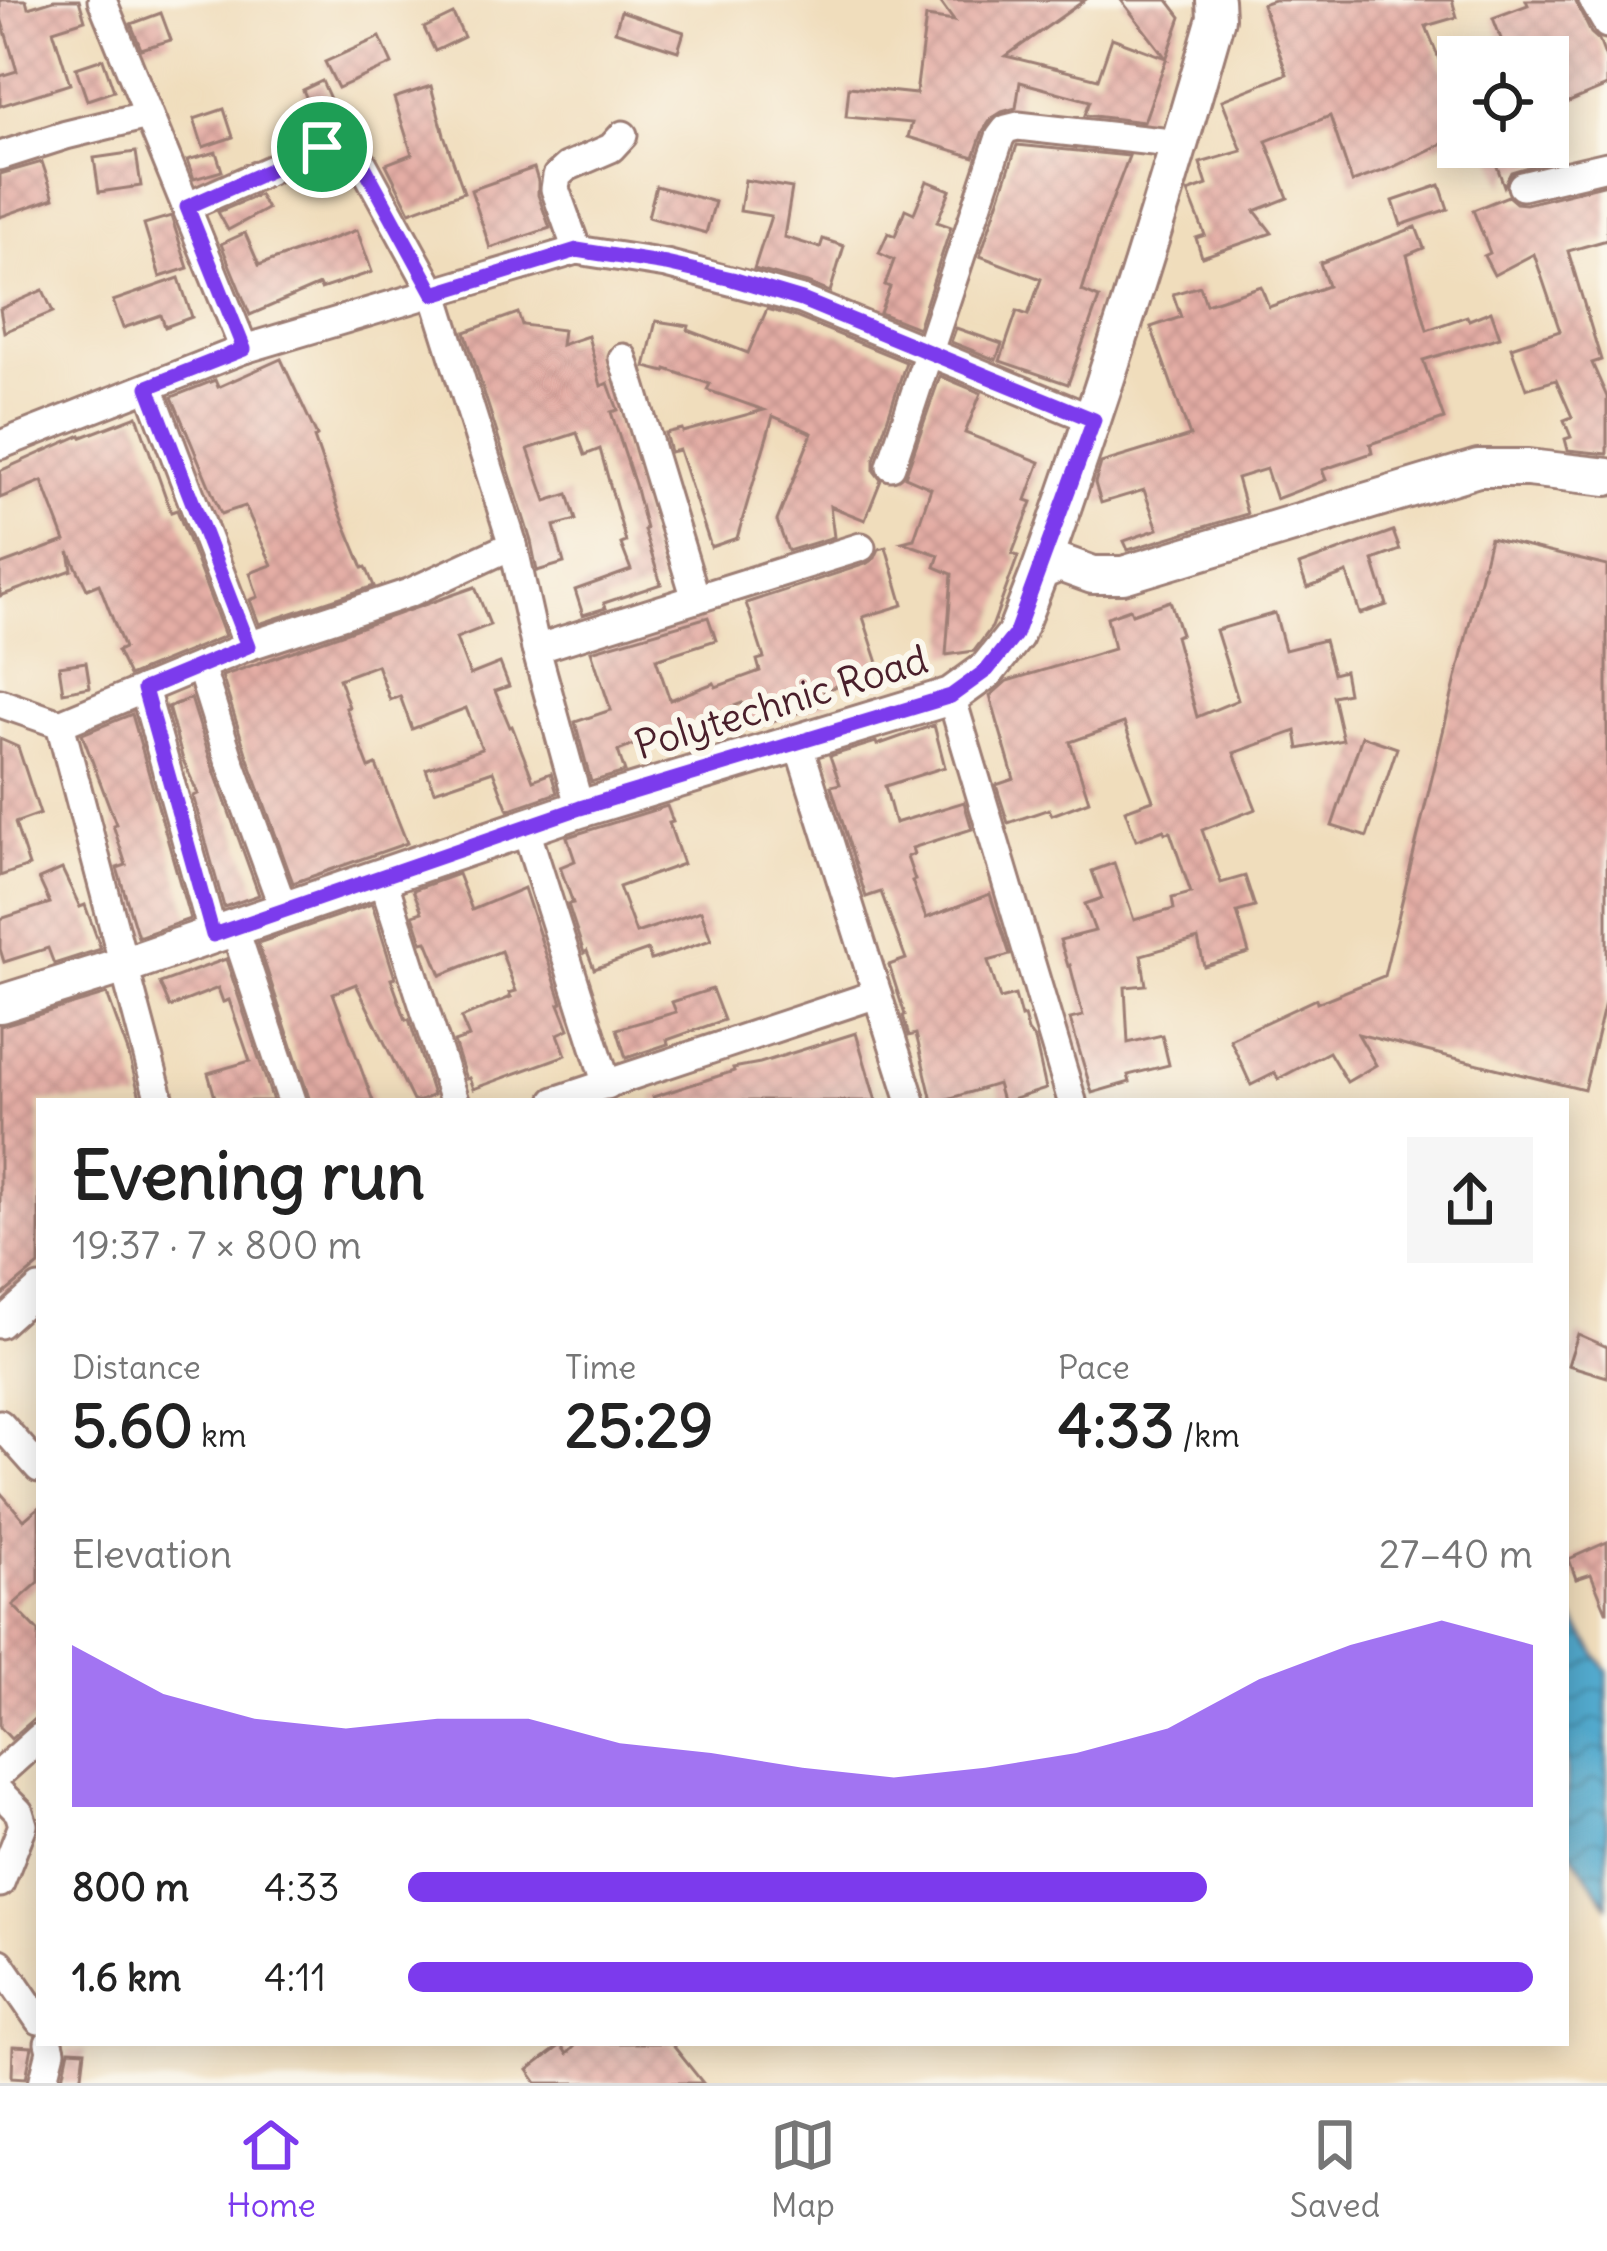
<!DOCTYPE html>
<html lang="en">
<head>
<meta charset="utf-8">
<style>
  :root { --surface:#fff; --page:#f6f6f6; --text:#222; --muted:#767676; --line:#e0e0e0; --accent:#7c3aed }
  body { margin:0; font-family:Delius,sans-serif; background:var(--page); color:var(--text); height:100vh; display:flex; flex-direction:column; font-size:45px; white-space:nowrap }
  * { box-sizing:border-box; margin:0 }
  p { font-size:39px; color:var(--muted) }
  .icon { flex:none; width:66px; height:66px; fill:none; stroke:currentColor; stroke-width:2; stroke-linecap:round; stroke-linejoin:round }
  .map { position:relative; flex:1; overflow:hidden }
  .side { position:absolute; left:36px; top:1098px; width:1533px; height:948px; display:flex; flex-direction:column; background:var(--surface); border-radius:0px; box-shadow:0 6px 30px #0003 }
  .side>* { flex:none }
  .controls { position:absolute; left:1437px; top:36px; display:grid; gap:24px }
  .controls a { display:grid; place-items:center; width:132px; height:132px; border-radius:0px; background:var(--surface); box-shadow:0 6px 30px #0003; font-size:60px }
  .pin { position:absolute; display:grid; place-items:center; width:102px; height:102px; color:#fff; margin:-51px; border:6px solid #fff; border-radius:50%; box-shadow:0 3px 12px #0007 }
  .round { display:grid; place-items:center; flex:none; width:126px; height:126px; border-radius:0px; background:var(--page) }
  .summary { display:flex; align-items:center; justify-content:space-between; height:204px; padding:0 36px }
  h1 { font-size:66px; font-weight:700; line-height:90px }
  .stats { display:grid; grid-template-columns:repeat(3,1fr); gap:18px; height:204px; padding:12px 36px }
  .stats div { display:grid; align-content:center }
  .stats b { font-size:60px; font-weight:700 }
  .stats small { font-size:33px; font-weight:400 }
  .stats p { font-size:33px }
  .chart { height:336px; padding:24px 36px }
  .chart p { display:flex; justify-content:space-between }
  .chart svg { width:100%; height:216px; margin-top:12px; fill:var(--accent); opacity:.7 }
  ul { padding:0 36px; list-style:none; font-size:39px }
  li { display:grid; grid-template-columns:192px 144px 1fr; align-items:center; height:90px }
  li i { height:30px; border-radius:15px; background:var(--accent) }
  .dock { display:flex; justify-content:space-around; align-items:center; height:168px; border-top:3px solid var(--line); background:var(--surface); font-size:33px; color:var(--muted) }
  .dock a { display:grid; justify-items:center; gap:6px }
  .dock .on { color:var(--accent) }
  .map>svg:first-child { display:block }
  .water { fill:url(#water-waves); stroke:#4e657d; stroke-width:3 }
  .building { fill:url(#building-cross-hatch) }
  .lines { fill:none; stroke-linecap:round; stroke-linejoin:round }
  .street-casing { stroke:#9d7e74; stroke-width:33 }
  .secondary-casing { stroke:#9d7e74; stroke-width:42 }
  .street { stroke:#fff; stroke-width:27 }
  .secondary { stroke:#fff; stroke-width:36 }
  .route-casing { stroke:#fff; stroke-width:24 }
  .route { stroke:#7c3aed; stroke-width:15 }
  .labels { text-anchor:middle; stroke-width:12; stroke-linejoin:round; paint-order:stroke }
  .street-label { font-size:39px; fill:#4a1f2b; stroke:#fbf7ec }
</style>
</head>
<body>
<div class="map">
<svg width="1607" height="2083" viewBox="0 0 1607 2083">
  <defs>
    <pattern id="water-waves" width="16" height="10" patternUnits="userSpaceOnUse" patternTransform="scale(3)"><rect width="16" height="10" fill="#52abcf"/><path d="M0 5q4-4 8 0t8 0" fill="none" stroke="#468ba8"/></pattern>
    <pattern id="building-cross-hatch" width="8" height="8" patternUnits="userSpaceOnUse" patternTransform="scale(3)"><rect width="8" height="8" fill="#e4ada5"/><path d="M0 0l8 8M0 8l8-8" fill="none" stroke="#c5948e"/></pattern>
  </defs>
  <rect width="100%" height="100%" fill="#fbf7ec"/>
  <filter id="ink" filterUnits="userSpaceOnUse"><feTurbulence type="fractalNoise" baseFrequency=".00833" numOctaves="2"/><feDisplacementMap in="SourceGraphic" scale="24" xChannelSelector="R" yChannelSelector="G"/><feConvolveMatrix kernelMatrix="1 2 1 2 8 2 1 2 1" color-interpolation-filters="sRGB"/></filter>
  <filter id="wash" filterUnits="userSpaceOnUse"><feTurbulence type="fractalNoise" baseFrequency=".004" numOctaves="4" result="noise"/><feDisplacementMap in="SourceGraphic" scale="48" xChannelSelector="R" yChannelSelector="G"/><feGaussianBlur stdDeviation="2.7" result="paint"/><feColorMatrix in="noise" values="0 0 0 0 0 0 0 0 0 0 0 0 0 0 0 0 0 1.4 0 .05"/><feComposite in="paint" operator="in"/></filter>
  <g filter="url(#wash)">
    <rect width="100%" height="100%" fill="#f0ddbc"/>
    <!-- water -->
    <polygon class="water" points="1566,1607 1607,1671 1607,1905 1566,1844"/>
    <g id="blocks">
      <!-- building -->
      <g class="building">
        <polygon points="0,0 26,0 28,8 54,0 79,0 85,20 53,30 70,84 0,106 0,76 17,71 0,15"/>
        <polygon points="939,0 1085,0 1006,56 1098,79 1112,38 1166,58 1121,0 1168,0 1181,17 1144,122 1085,115 1090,101 1020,82 1016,108 1002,112 992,118 983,131 974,157 908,137 912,123 846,117 849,87 916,94 926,17 954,21"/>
        <polygon points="1274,0 1452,0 1457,17 1426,26 1446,77 1458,72 1458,136 1391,168 1352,182 1330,116 1266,141 1288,198 1255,211 1272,233 1202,257 1196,238 1205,235 1188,192 1207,185 1200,163 1242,151 1222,100 1287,74 1262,4"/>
        <polygon points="1526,0 1575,0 1591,33 1599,40 1607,61 1607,86 1548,111 1548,57 1508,57 1493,18 1528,5"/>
        <polygon points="621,11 684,32 678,51 615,31"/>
        <polygon points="161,13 171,40 141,49 131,24"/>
        <polygon points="453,14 464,37 435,51 424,28"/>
        <polygon points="380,37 392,64 338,88 325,62"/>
        <polygon points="103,59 114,91 87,100 76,68"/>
        <polygon points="322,81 331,101 312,110 303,90"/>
        <polygon points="431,86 444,135 464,192 410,212 386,164 412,154 394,98"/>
        <polygon points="224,109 233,137 203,147 194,119"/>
        <polygon points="1017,145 1129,156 1100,232 1082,291 1099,298 1068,384 1000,361 1017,311 1028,315 1041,279 980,256"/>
        <polygon points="1490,147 1535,147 1541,163 1511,172 1504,186"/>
        <polygon points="136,152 141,186 99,192 94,158"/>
        <polygon points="216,152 222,171 194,179 187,160"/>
        <polygon points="42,162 54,198 0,217 0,174"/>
        <polygon points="534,168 538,181 538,195 550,228 490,248 471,190"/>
        <polygon points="745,180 792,188 784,237 820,248 823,239 844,246 830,292 807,283 754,269 771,216 740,211"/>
        <polygon points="927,181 950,190 937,222 951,227 918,328 880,313 890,287 885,285 894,260 879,253 888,233 895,236 905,209 914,213"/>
        <polygon points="1607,184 1607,240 1568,251 1601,360 1592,363 1607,397 1607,454 1568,450 1565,439 1571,437 1564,420 1572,417 1556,380 1526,389 1511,347 1560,331 1534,254 1494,275 1484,256 1490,253 1473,210 1508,196 1516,203 1526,204"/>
        <polygon points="1440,185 1448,209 1401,225 1393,201"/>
        <polygon points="656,186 715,202 706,233 648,217"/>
        <polygon points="259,195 267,209 228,230 218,212"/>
        <polygon points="171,216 188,268 160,277 144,224"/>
        <polygon points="1416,227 1424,248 1407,255 1427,330 1467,316 1469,320 1491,311 1500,337 1423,360 1444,419 1370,444 1372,453 1322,470 1326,480 1276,499 1266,469 1237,478 1247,514 1128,550 1124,541 1158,529 1144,490 1101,503 1095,483 1101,463 1190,436 1151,327 1181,317 1173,294 1200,286 1206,304 1261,286 1269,307 1328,286 1320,263"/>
        <polygon points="357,230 372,272 321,289 319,285 250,315 221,244 245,233 259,265"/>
        <polygon points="179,278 192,317 165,327 161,315 123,328 113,301"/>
        <polygon points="43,290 53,312 4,332 0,309"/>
        <polygon points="767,309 796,317 906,362 874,460 874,471 881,480 865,520 830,506 834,537 788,551 777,521 812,433 773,416 737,538 711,547 679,450 670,452 665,433 682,429 683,432 764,410 707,390 710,384 666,369 665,372 645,367 656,321 689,326 688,330 748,353"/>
        <polygon points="518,313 522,325 563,330 561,345 588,336 601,386 608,383 618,410 611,412 635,485 646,529 644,530 661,584 604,603 606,608 583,615 575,590 631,570 621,544 626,542 600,449 585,455 577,433 528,449 546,501 568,494 576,520 554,526 564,563 537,571 531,541 465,332"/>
        <polygon points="956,328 1002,344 996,360 951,342"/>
        <polygon points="281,359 317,436 314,438 339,510 363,568 366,567 374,586 259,624 250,600 258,597 250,573 272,565 245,506 221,514 172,397 215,380 218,387"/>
        <polygon points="940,376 981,393 965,433 1040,462 1026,500 1032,502 1012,554 1018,556 992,627 974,651 946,655 952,574 935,567 939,555 902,542 914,539 931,488 905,477"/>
        <polygon points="137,416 171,512 177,510 225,636 129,676 117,651 124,648 99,584 87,589 69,552 72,570 0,596 0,565 65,541 42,481 0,498 0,471 81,435 82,437"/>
        <polygon points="1393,531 1400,550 1373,560 1387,605 1360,614 1347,573 1307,588 1299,565"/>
        <polygon points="1490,538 1607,566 1607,994 1584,1090 1358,1034 1376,1065 1347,1082 1329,1052 1278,1079 1275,1073 1251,1085 1230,1039 1316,999 1317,1003 1384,976"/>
        <polygon points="886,547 903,605 863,617 880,669 824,691 827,703 751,728 742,703 618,751 625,772 591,782 575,722 611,710 591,651 708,617 716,640 656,659 670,700 714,683 716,687 760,671 757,660 764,658 746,603 866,564 875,558 879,549"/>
        <polygon points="475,587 490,625 456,638 470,675 500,663 509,686 495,691 510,727 512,726 533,780 551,773 557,793 508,810 493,771 434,791 426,769 482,749 466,708 412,729 400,696 390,700 377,665 339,679 349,707 346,708 369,768 376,765 407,843 293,883 246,753 222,676"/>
        <polygon points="1170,601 1181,634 1175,636 1197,717 1238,700 1216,630 1275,613 1285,650 1324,640 1333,674 1344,671 1348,693 1333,696 1343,740 1299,749 1296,731 1234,753 1256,809 1202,830 1221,883 1245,876 1255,907 1237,912 1249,953 1204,966 1198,939 1141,955 1146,985 1125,987 1128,1043 1162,1035 1169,1065 1128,1075 1130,1082 1092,1093 1070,1019 1083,1016 1070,965 1068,966 1060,940 1095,931 1085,904 1102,898 1092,871 1114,863 1134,920 1174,909 1172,898 1191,893 1170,832 1165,833 1164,830 1136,840 1125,810 1153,800 1124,723 1070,742 1089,801 1052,815 1049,809 1008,823 996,785 1014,779 990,696 1007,681 1114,649 1107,617 1130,609 1132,614"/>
        <polygon points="86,662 90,687 63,692 59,666"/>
        <polygon points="191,698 212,765 259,895 224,907 193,796 198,794 183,760 168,707"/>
        <polygon points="132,714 190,919 138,937 117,868 126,865 113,825 116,824 82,734"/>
        <polygon points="934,725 945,767 885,786 895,823 964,802 972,829 912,848 914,854 907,857 915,880 912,881 926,918 990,894 1010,955 988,961 1000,999 1015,995 1021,1017 1024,1016 1028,1031 1035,1040 1046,1089 1008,1101 1002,1101 997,1084 941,1101 932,1101 916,1034 909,1036 903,1016 905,1015 889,965 906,959 881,892 866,897 831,786 840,784 830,756 876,742 877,745"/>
        <polygon points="1362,736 1397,748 1367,837 1332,826"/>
        <polygon points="0,739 18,747 40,814 15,823 29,866 0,876"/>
        <polygon points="667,806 673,822 669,823 683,864 619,887 636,933 701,911 711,940 651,960 648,950 594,969 587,951 584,953 568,904 573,903 560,867 575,861 567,837"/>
        <polygon points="62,869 80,907 85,905 101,949 54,964 48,948 4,962 0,949 0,919 50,903 39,879"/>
        <polygon points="458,874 472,910 524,888 562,1003 559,1004 569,1029 558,1034 566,1055 473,1089 469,1078 466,1079 454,1042 469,1037 461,1018 511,997 509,993 516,991 501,951 441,975 427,941 422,942 413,915 422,912 413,890"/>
        <polygon points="372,904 395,978 391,979 406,1020 409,1019 433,1095 420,1101 413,1101 356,984 333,993 373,1101 310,1101 258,943"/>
        <polygon points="226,959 273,1101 216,1101 208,1073 250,1061 229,1000 223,1002 218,988 170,1007 160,983"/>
        <polygon points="712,989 724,1020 667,1040 668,1044 626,1058 617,1029 676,1012 672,1002"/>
        <polygon points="107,994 128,1052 141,1101 39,1101 39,1265 0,1297 0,1026"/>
        <polygon points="856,1033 876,1101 654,1101 653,1097 734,1071 733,1068 760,1063"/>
        <polygon points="1578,1334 1607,1347 1607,1377 1568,1365"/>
        <polygon points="0,1492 24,1520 39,1507 39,1582 13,1605 39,1632 39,1715 11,1739 0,1727"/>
        <polygon points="1607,1542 1607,1611 1606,1611 1591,1574 1576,1579 1569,1559"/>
        <polygon points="578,2043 671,2043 703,2083 537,2083 528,2070 561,2045 567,2054"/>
        <polygon points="13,2046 32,2047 26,2078 12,2077"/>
        <polygon points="69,2050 85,2051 81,2083 62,2083"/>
      </g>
    </g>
  </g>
  <g filter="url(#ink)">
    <use href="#blocks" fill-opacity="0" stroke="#9d7e74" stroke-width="3"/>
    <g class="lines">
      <defs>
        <g id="street">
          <polyline points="102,0 244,349"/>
          <polyline points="1593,0 1607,24"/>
          <polyline points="0,156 66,135 148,115"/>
          <polyline points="1522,186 1607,166"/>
          <polyline points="186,207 322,147 345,146 363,164 434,294 513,545 536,649 580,809"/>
          <polyline points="577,250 555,189 557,176 567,167 611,148 623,135"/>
          <polyline points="623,358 696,599"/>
          <polyline points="149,387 248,646"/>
          <polyline points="0,445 244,349 577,250 666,264 802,300 1094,420"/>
          <polyline points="891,466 1000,137 1006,129 1018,126 1180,144"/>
          <polyline points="536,649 861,547"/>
          <polyline points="200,666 229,759 284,910"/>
          <polyline points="144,689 213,935"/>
          <polyline points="951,696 1072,1101"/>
          <polyline points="0,703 60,724 160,1101"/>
          <polyline points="60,724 248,646 409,593 513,545"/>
          <polyline points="798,743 911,1101"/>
          <polyline points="525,827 607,1085"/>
          <polyline points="382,876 454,1101"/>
          <polyline points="234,927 292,1101"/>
          <polyline points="555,1101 877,994"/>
          <polyline points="0,1324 39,1289"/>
          <polyline points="0,1424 39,1468"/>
          <polyline points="0,1773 39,1738"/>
          <polyline points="0,1793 19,1812 23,1825 0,1883"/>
          <polyline points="0,1963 39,2020"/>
          <polyline points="43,2083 51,2051 49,2043"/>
        </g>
        <g id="secondary">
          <path d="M1040 571C1105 389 1163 204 1216 18L1215 0"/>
          <polyline points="0,1004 125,965 580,809 951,696 987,670 1015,635 1040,571 1060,563 1093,575 1123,575 1478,468 1528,468 1607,477"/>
        </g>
      </defs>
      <!-- street casing -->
      <use href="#street" class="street-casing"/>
      <!-- secondary casing -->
      <use href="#secondary" class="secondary-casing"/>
      <!-- street -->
      <use href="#street" class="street"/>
      <!-- secondary -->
      <use href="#secondary" class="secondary"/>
    </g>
  </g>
  <g class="lines" filter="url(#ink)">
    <defs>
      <polygon id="route" points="345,146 363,164 434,294 577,250 666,264 732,279 802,300 1094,420 1015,635 987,670 951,696 580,808 213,935 144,689 248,646 148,387 244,349 187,207 322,147"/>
    </defs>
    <!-- route casing -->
    <use href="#route" class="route-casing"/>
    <!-- route -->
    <use href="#route" class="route"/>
  </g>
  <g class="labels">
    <!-- street labels -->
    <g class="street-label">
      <text transform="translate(781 702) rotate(-17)" y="14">Polytechnic Road</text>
    </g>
  </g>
</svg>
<div class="controls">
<a><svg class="icon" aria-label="locate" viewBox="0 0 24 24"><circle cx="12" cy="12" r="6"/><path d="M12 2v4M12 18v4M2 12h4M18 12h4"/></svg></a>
</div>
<div class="pin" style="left:322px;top:147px;background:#1e9e55"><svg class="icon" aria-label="arrive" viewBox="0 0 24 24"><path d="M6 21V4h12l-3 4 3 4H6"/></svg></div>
<section class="side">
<div class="summary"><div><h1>Evening run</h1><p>19:37 · 7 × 800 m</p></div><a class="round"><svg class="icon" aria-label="share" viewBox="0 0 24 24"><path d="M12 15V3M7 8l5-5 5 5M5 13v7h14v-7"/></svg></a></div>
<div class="stats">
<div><p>Distance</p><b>5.60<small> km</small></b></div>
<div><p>Time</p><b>25:29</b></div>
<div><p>Pace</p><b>4:33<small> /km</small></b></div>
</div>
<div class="chart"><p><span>Elevation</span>27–40 m</p>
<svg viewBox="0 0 160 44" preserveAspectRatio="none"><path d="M0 44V11L10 21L20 26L30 28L40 26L50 26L60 31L70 33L80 36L90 38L100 36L110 33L120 28L130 18L140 11L150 6L160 11V44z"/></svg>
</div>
<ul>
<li><b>800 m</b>4:33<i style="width:71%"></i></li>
<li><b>1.6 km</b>4:11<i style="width:100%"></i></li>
</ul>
</section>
</div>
<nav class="dock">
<a class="on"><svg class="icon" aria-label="home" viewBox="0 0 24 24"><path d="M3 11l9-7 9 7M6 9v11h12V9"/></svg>Home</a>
<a><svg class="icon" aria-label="map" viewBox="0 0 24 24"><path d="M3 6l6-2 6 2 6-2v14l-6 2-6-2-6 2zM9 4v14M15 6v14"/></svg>Map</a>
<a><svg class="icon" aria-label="saved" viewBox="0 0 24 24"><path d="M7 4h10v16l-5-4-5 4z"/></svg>Saved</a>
</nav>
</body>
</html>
